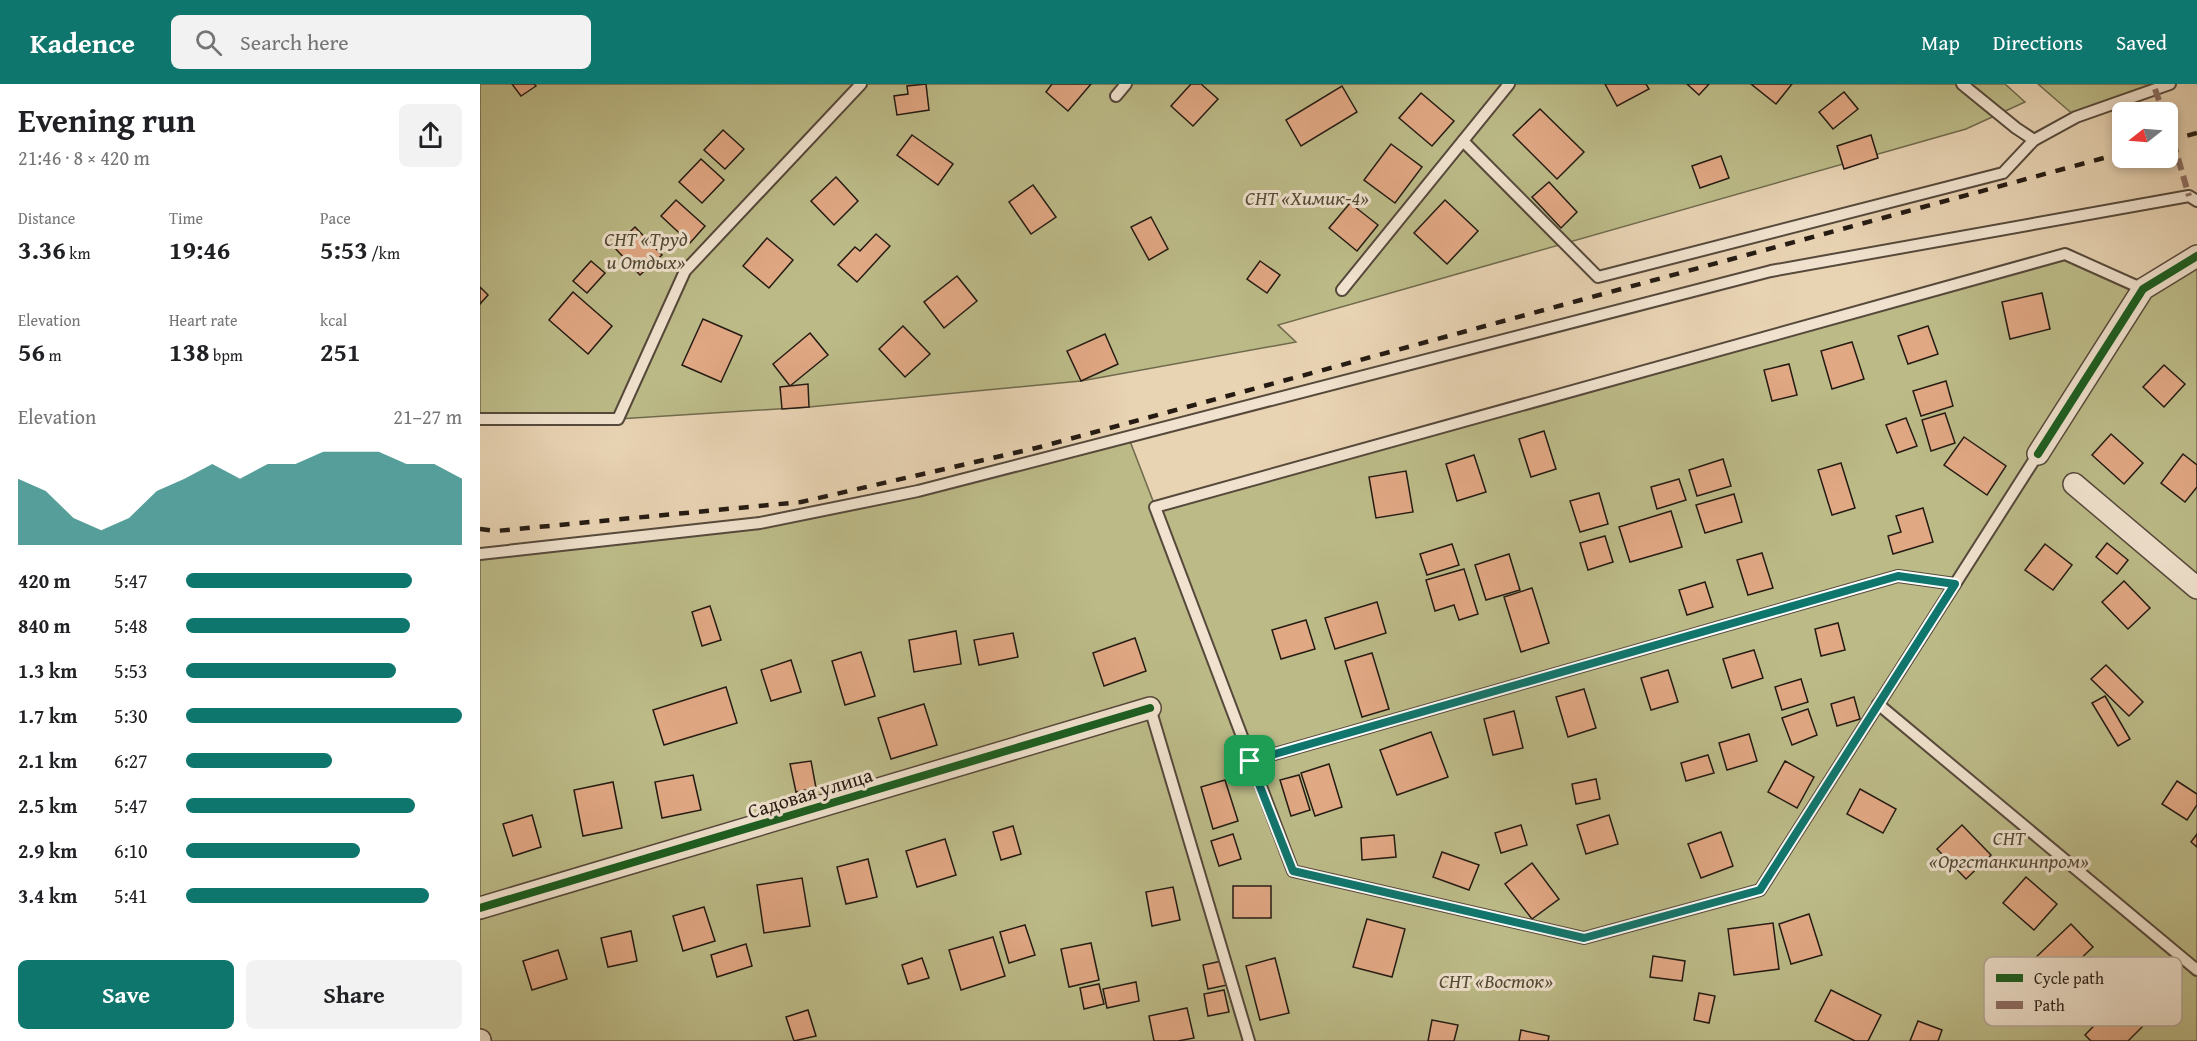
<!DOCTYPE html>
<html lang="en">
<head>
<meta charset="utf-8">
<style>
  :root { --surface:#fff; --page:#f2f2f2; --text:#202124; --muted:#757577; --accent:#0f766e }
  body { margin:0; font-family:"Gentium Book Plus",serif; background:var(--page); color:var(--text); height:100vh; display:flex; flex-direction:column; font-size:22px; white-space:nowrap }
  * { box-sizing:border-box; margin:0 }
  p { font-size:20px; color:var(--muted) }
  .icon { flex:none; width:33px; height:33px; fill:none; stroke:currentColor; stroke-width:2; stroke-linecap:round; stroke-linejoin:round }
  .map { position:relative; flex:1; overflow:hidden }
  .panel { display:flex; flex-direction:column; background:var(--surface); width:480px }
  .panel>* { flex:none }
  .needle { width:39px; rotate:253deg }
  .tools { position:absolute; left:1632px; top:18px; display:grid; gap:12px }
  .tools a { display:grid; place-items:center; width:66px; height:66px; border-radius:9px; background:var(--surface); box-shadow:0 3px 9px #0003; font-size:30px }
  .pin { position:absolute; display:grid; place-items:center; width:51px; height:51px; color:#fff; margin:-26px; border-radius:12px; box-shadow:0 3px 9px #0006 }
  .round { display:grid; place-items:center; flex:none; width:63px; height:63px; border-radius:9px; background:var(--page) }
  .overview { display:flex; align-items:center; justify-content:space-between; height:102px; padding:0 18px }
  h1 { font-size:33px; font-weight:600; line-height:45px }
  .metrics { display:grid; grid-template-columns:repeat(3,1fr); gap:9px; height:102px; padding:6px 18px }
  .metrics div { display:grid; align-content:center }
  .metrics b { font-size:26px; font-weight:600 }
  .metrics small { font-size:16px; font-weight:400 }
  .metrics p { font-size:16px }
  .chart { height:168px; padding:12px 18px }
  .chart p { display:flex; justify-content:space-between }
  .chart svg { width:100%; height:108px; margin-top:6px; fill:var(--accent); opacity:.7 }
  .button { display:flex; gap:12px; margin-top:auto; padding:12px 18px }
  .button a { flex:1; height:69px; border-radius:9px; background:var(--accent); color:#fff; font-size:24px; font-weight:600; line-height:69px; text-align:center }
  .button a+a { background:var(--page); color:var(--text) }
  ul { padding:0 18px; list-style:none; font-size:20px }
  li { display:grid; grid-template-columns:96px 72px 1fr; align-items:center; height:45px }
  li i { height:15px; border-radius:8px; background:var(--accent) }
  header { display:flex; align-items:center; gap:36px; box-sizing:border-box; height:84px; padding:0 30px; background:var(--accent); color:#fff }
  header strong { font-size:28px }
  nav { display:flex; gap:33px; margin-inline-start:auto; font-size:21px }
  .search { width:420px; height:54px; background:var(--page); display:flex; align-items:center; gap:15px; box-sizing:border-box; padding:0 21px; border-radius:9px; color:var(--muted); font-size:22px }
  main { display:flex; flex:1; min-height:0 }
  .map>svg:first-child { display:block }
  .green { fill:#bcbb88; stroke:#706b4e; stroke-width:1.5 }
  .building { fill:#e1a884; stroke:#251b13; stroke-width:1.5 }
  .lines { fill:none; stroke-linecap:round; stroke-linejoin:round }
  .service-casing { stroke:#56493b; stroke-width:14 }
  .minor-casing { stroke:#56493b; stroke-width:24 }
  .service { stroke:#f0e2ce; stroke-width:10 }
  .minor { stroke:#f0e2ce; stroke-width:21 }
  .rail { stroke:#251b13; stroke-width:4.5; stroke-dasharray:10 10; stroke-linecap:butt }
  .quiet { stroke:#8d6e63; stroke-width:6; stroke-dasharray:12 6; stroke-linecap:butt }
  .cycleway-casing { stroke:#f0e2ce; stroke-width:11 }
  .cycleway { stroke:#1b5e20; stroke-width:8 }
  .route-casing { stroke:#fff; stroke-width:12 }
  .route { stroke:#0f766e; stroke-width:8 }
  .labels { text-anchor:middle; stroke-width:6; stroke-linejoin:round; paint-order:stroke }
  .park-label { font-size:20px; font-style:italic; fill:#524b36; stroke:#f0e2ce }
  .street-label { font-size:20px; fill:#251b13; stroke:#f0e2ce }
  .key { fill:#f0e2ce; stroke:#b3a696; stroke-width:1.5 }
  .key-label { font-size:16px; fill:#251b13 }
</style>
</head>
<body>
<header>
<strong>Kadence</strong>
<div class="search"><svg class="icon" aria-label="search" viewBox="0 0 24 24"><circle cx="10" cy="10" r="6"/><path d="M15 15l6 6"/></svg>Search here</div>
<nav><a>Map</a><a>Directions</a><a>Saved</a></nav>
</header>
<main>
<section class="panel">
<div class="overview"><div><h1>Evening run</h1><p>21:46 · 8 × 420 m</p></div><a class="round"><svg class="icon" aria-label="share" viewBox="0 0 24 24"><path d="M12 15V3M7 8l5-5 5 5M5 13v7h14v-7"/></svg></a></div>
<div class="metrics">
<div><p>Distance</p><b>3.36<small> km</small></b></div>
<div><p>Time</p><b>19:46</b></div>
<div><p>Pace</p><b>5:53<small> /km</small></b></div>
</div>
<div class="metrics">
<div><p>Elevation</p><b>56<small> m</small></b></div>
<div><p>Heart rate</p><b>138<small> bpm</small></b></div>
<div><p>kcal</p><b>251</b></div>
</div>
<div class="chart"><p><span>Elevation</span>21–27 m</p>
<svg viewBox="0 0 160 44" preserveAspectRatio="none"><path d="M0 44V17L10 22L20 33L30 38L40 33L50 22L60 17L70 11L80 17L90 11L100 11L110 6L120 6L130 6L140 11L150 11L160 17V44z"/></svg>
</div>
<ul>
<li><b>420 m</b>5:47<i style="width:82%"></i></li>
<li><b>840 m</b>5:48<i style="width:81%"></i></li>
<li><b>1.3 km</b>5:53<i style="width:76%"></i></li>
<li><b>1.7 km</b>5:30<i style="width:100%"></i></li>
<li><b>2.1 km</b>6:27<i style="width:53%"></i></li>
<li><b>2.5 km</b>5:47<i style="width:83%"></i></li>
<li><b>2.9 km</b>6:10<i style="width:63%"></i></li>
<li><b>3.4 km</b>5:41<i style="width:88%"></i></li>
</ul>
<div class="button"><a>Save</a><a>Share</a></div>
</section>
<div class="map">
<svg width="1717" height="957" viewBox="0 0 1717 957">
  <rect width="100%" height="100%" fill="#e8d3b3"/>
  <filter id="stains"><feTurbulence type="fractalNoise" baseFrequency=".00333" numOctaves="4"/><feColorMatrix values="0 0 0 0 .2 0 0 0 0 .09 0 0 0 0 .02 0 0 0 .5 -.17"/></filter>
  <radialGradient id="worn" r=".72"><stop offset=".6" stop-color="#630" stop-opacity="0"/><stop offset="1" stop-color="#630" stop-opacity=".3"/></radialGradient>
  <!-- green -->
  <g class="green">
    <polygon points="0,0 1525,0 1545,18 1486,45 798,241 816,258 601,297 329,323 138,335 0,335"/>
    <polygon points="1558,0 1692,0 1596,33"/>
    <polygon points="1585,170 1663,205 1717,172 1717,957 0,957 0,470 280,439 648,352 675,422"/>
  </g>
  <!-- building -->
  <g class="building">
    <polygon points="32,0 54,0 56,2 41,12"/>
    <polygon points="446,0 449,26 417,31 414,12 428,10 427,2"/>
    <polygon points="572,0 611,0 588,27 566,8"/>
    <polygon points="711,0 721,0 738,15 713,42 691,22"/>
    <polygon points="1125,0 1166,0 1169,5 1137,22"/>
    <polygon points="1207,0 1229,0 1219,11"/>
    <polygon points="1271,0 1312,0 1296,20"/>
    <polygon points="862,2 877,28 821,62 806,36"/>
    <polygon points="1364,8 1378,25 1353,45 1339,28"/>
    <polygon points="941,9 974,37 952,62 919,34"/>
    <polygon points="1060,25 1104,68 1077,95 1033,51"/>
    <polygon points="243,46 264,65 245,85 224,66"/>
    <polygon points="432,51 473,80 458,101 417,71"/>
    <polygon points="1391,51 1398,74 1364,85 1357,62"/>
    <polygon points="911,60 942,83 915,119 884,96"/>
    <polygon points="1241,72 1249,94 1220,104 1212,82"/>
    <polygon points="221,75 244,96 222,119 199,98"/>
    <polygon points="356,93 378,117 354,141 331,117"/>
    <polygon points="1069,98 1097,128 1081,144 1052,113"/>
    <polygon points="553,101 576,133 551,150 529,118"/>
    <polygon points="196,116 225,142 210,159 181,132"/>
    <polygon points="965,116 998,147 967,180 934,149"/>
    <polygon points="870,119 898,141 877,167 849,144"/>
    <polygon points="671,133 688,165 669,176 651,143"/>
    <polygon points="155,143 182,171 160,191 134,163"/>
    <polygon points="396,150 410,162 377,198 358,181 375,163 380,167"/>
    <polygon points="287,154 313,176 289,204 263,182"/>
    <polygon points="111,177 125,189 107,209 93,197"/>
    <polygon points="780,177 800,191 787,209 767,195"/>
    <polygon points="477,192 497,217 464,244 444,218"/>
    <polygon points="0,203 8,211 0,220"/>
    <polygon points="93,208 132,242 108,270 69,236"/>
    <polygon points="1562,209 1570,245 1530,255 1522,218"/>
    <polygon points="223,235 262,252 241,298 202,281"/>
    <polygon points="423,242 450,270 425,293 399,265"/>
    <polygon points="1448,242 1458,270 1428,280 1418,252"/>
    <polygon points="330,249 348,271 310,302 293,280"/>
    <polygon points="625,250 638,280 601,297 587,267"/>
    <polygon points="1372,258 1384,295 1352,305 1341,267"/>
    <polygon points="1309,280 1317,311 1292,317 1284,286"/>
    <polygon points="1684,281 1705,300 1684,323 1663,303"/>
    <polygon points="1466,297 1473,322 1441,332 1433,307"/>
    <polygon points="328,300 329,323 302,325 300,303"/>
    <polygon points="1465,329 1475,359 1451,367 1442,336"/>
    <polygon points="1426,334 1437,362 1417,369 1406,341"/>
    <polygon points="1064,347 1076,385 1051,393 1039,355"/>
    <polygon points="1631,350 1663,379 1644,400 1612,371"/>
    <polygon points="1484,353 1526,382 1507,411 1464,381"/>
    <polygon points="1703,370 1717,381 1717,403 1705,418 1681,399"/>
    <polygon points="994,371 1006,408 977,417 966,380"/>
    <polygon points="1243,375 1251,402 1217,412 1209,386"/>
    <polygon points="1361,379 1375,424 1352,431 1338,386"/>
    <polygon points="926,387 933,428 896,434 889,393"/>
    <polygon points="1199,395 1206,416 1177,425 1171,403"/>
    <polygon points="1119,409 1128,440 1100,448 1090,417"/>
    <polygon points="1254,410 1262,438 1225,449 1216,421"/>
    <polygon points="1443,424 1453,458 1413,470 1408,452 1421,448 1416,432"/>
    <polygon points="1191,427 1202,463 1150,478 1139,443"/>
    <polygon points="1125,452 1133,478 1108,486 1100,459"/>
    <polygon points="1627,459 1648,476 1637,490 1616,473"/>
    <polygon points="972,460 979,481 947,491 940,470"/>
    <polygon points="1565,460 1592,481 1573,506 1545,486"/>
    <polygon points="1282,469 1293,504 1268,511 1257,476"/>
    <polygon points="1029,470 1040,506 1006,516 995,481"/>
    <polygon points="984,485 998,530 979,536 974,521 955,527 946,496"/>
    <polygon points="1644,497 1670,524 1648,545 1622,518"/>
    <polygon points="1225,498 1233,523 1207,531 1199,506"/>
    <polygon points="1052,504 1069,559 1041,568 1024,513"/>
    <polygon points="897,518 906,549 855,565 845,534"/>
    <polygon points="230,522 241,556 222,562 212,528"/>
    <polygon points="826,536 835,565 801,575 792,546"/>
    <polygon points="1358,539 1365,566 1341,572 1335,545"/>
    <polygon points="476,547 481,580 434,588 429,556"/>
    <polygon points="533,549 538,573 499,581 494,556"/>
    <polygon points="655,554 666,587 624,602 613,569"/>
    <polygon points="1274,566 1283,594 1252,604 1243,575"/>
    <polygon points="381,568 395,612 365,621 352,577"/>
    <polygon points="892,569 909,625 882,633 865,577"/>
    <polygon points="311,576 321,608 291,617 281,586"/>
    <polygon points="1626,581 1663,618 1649,632 1611,595"/>
    <polygon points="1188,586 1198,618 1171,626 1161,594"/>
    <polygon points="1321,595 1328,618 1302,626 1295,603"/>
    <polygon points="246,603 257,639 184,661 173,626"/>
    <polygon points="1104,605 1116,644 1088,653 1076,613"/>
    <polygon points="1625,612 1650,655 1638,662 1612,619"/>
    <polygon points="1374,613 1380,635 1357,642 1351,620"/>
    <polygon points="444,620 457,661 411,675 398,634"/>
    <polygon points="1328,625 1337,651 1312,661 1302,634"/>
    <polygon points="1034,627 1043,664 1013,671 1004,635"/>
    <polygon points="951,648 968,693 917,711 900,666"/>
    <polygon points="1269,650 1277,677 1247,686 1239,659"/>
    <polygon points="1228,671 1234,689 1206,697 1201,679"/>
    <polygon points="331,677 336,704 316,708 310,680"/>
    <polygon points="1305,677 1334,693 1317,724 1288,708"/>
    <polygon points="849,680 862,723 835,732 821,689"/>
    <polygon points="213,691 221,726 182,734 175,698"/>
    <polygon points="819,691 830,726 811,732 800,696"/>
    <polygon points="1116,695 1120,715 1096,720 1092,700"/>
    <polygon points="745,696 758,737 733,745 721,703"/>
    <polygon points="1697,697 1717,710 1717,721 1707,736 1682,720"/>
    <polygon points="133,698 142,744 103,752 94,706"/>
    <polygon points="1380,705 1416,725 1403,749 1367,730"/>
    <polygon points="52,731 61,763 33,772 23,740"/>
    <polygon points="1129,731 1138,760 1106,770 1097,741"/>
    <polygon points="1041,741 1047,761 1021,769 1015,749"/>
    <polygon points="1482,741 1511,771 1486,795 1457,765"/>
    <polygon points="533,742 541,770 521,776 513,748"/>
    <polygon points="1241,748 1253,782 1221,794 1208,760"/>
    <polygon points="753,750 761,775 739,782 731,757"/>
    <polygon points="1717,750 1717,763 1711,758"/>
    <polygon points="914,751 916,773 882,776 881,754"/>
    <polygon points="465,755 476,791 437,803 426,767"/>
    <polygon points="962,768 999,781 989,806 953,793"/>
    <polygon points="388,775 397,813 366,820 357,783"/>
    <polygon points="1052,779 1079,815 1052,835 1025,800"/>
    <polygon points="1546,793 1577,820 1554,846 1523,819"/>
    <polygon points="322,794 330,842 284,849 277,801"/>
    <rect x="753" y="802" width="38" height="32"/>
    <polygon points="693,803 700,836 672,842 666,808"/>
    <polygon points="224,823 235,857 203,867 193,832"/>
    <polygon points="1329,830 1342,871 1311,880 1299,840"/>
    <polygon points="887,835 925,845 912,893 873,883"/>
    <polygon points="1293,839 1299,885 1254,891 1248,845"/>
    <polygon points="1591,840 1613,863 1575,899 1553,876"/>
    <polygon points="545,841 555,871 529,879 520,848"/>
    <polygon points="151,847 157,877 128,883 121,854"/>
    <polygon points="513,853 525,892 481,906 469,866"/>
    <polygon points="611,859 619,896 589,903 581,865"/>
    <polygon points="266,860 272,882 237,893 231,871"/>
    <polygon points="78,866 87,895 52,906 43,877"/>
    <polygon points="1173,872 1205,877 1202,897 1170,893"/>
    <polygon points="442,874 449,894 428,900 422,881"/>
    <polygon points="795,874 809,929 780,936 766,882"/>
    <polygon points="742,877 747,901 728,905 723,881"/>
    <polygon points="656,898 659,917 627,924 623,905"/>
    <polygon points="619,900 624,920 604,925 600,904"/>
    <polygon points="744,906 749,928 728,932 724,910"/>
    <polygon points="1351,906 1401,931 1388,957 1375,957 1335,937"/>
    <polygon points="1219,909 1235,912 1229,939 1214,936"/>
    <polygon points="1641,914 1666,939 1648,957 1611,957 1605,951"/>
    <polygon points="707,924 714,954 698,957 674,957 669,932"/>
    <polygon points="328,926 336,952 314,957 306,933"/>
    <polygon points="952,936 978,941 974,957 948,957"/>
    <polygon points="1438,937 1462,946 1458,957 1430,957"/>
    <polygon points="1041,946 1069,952 1068,957 1039,957"/>
  </g>
  <g class="lines">
    <defs>
      <g id="service">
        <polyline points="1482,0 1536,44 1554,56"/>
        <polyline points="636,12 646,0"/>
        <polyline points="983,57 1118,193 1523,89 1554,56 1596,33 1690,0"/>
        <polyline points="862,206 1029,0"/>
        <polyline points="0,335 138,335 205,187 381,0"/>
        <polyline points="1558,370 1280,806 1104,854 813,787 675,423 1585,170 1663,205"/>
        <polyline points="0,470 280,439 438,407 1291,187 1709,112 1717,117"/>
        <polyline points="1398,620 1717,886"/>
        <polyline points="670,624 769,957"/>
        <polyline points="770,677 1418,492 1475,500"/>
      </g>
      <g id="minor">
        <polyline points="1558,370 1663,205 1717,172"/>
        <polyline points="1594,400 1717,504"/>
        <polyline points="0,824 670,624"/>
        <polyline points="0,956 0,957"/>
      </g>
    </defs>
    <!-- service casing -->
    <use href="#service" class="service-casing"/>
    <!-- minor casing -->
    <use href="#minor" class="minor-casing"/>
    <!-- service -->
    <use href="#service" class="service"/>
    <!-- minor -->
    <use href="#minor" class="minor"/>
    <!-- rail -->
    <g class="rail">
      <polyline points="1688,57 1717,49"/>
      <polyline points="0,445 16,447 321,418 556,364 1642,69"/>
    </g>
    <!-- quiet -->
    <g class="quiet">
      <polyline points="1675,5 1683,28"/>
      <polyline points="1688,40 1709,112"/>
    </g>
    <defs>
      <g id="cycleway">
        <polyline points="1558,370 1663,205 1717,172"/>
        <polyline points="0,824 670,624"/>
      </g>
    </defs>
    <!-- cycleway casing -->
    <use href="#cycleway" class="cycleway-casing"/>
    <!-- cycleway -->
    <use href="#cycleway" class="cycleway"/>
  </g>
  <g class="lines">
    <defs>
      <polygon id="route" points="1418,492 1475,500 1280,806 1104,854 813,787 770,677"/>
    </defs>
    <!-- route casing -->
    <use href="#route" class="route-casing"/>
    <!-- route -->
    <use href="#route" class="route"/>
  </g>
  <g class="labels">
    <!-- park labels -->
    <g class="park-label">
      <text x="827" y="121">СНТ «Химик-4»</text>
      <text x="166" y="162">СНТ «Труд<tspan x="166" dy="23">и Отдых»</tspan></text>
      <text x="1529" y="761">СНТ<tspan x="1529" dy="23">«Оргстанкинпром»</tspan></text>
      <text x="1016" y="904">СНТ «Восток»</text>
    </g>
    <!-- street labels -->
    <g class="street-label">
      <text transform="translate(330 709) rotate(-17)" y="7">Садовая улица</text>
    </g>
  </g>
  <!-- legend -->
  <rect x="1504" y="873" width="198" height="69" rx="9" class="key"/>
  <rect x="1516" y="890" width="27" height="8" fill="#1b5e20"/>
  <rect x="1516" y="917" width="27" height="8" fill="#8d6e63"/>
  <g class="key-label">
    <text x="1554" y="900">Cycle path</text>
    <text x="1554" y="927">Path</text>
  </g>
  <rect width="100%" height="100%" filter="url(#stains)"/>
  <rect width="100%" height="100%" fill="url(#worn)"/>
</svg>
<div class="tools">
<a><svg class="needle" viewBox="-14 -14 28 28"><path d="M0-13l5 13h-10z" fill="#e53935"/><path d="M0 13l5-13h-10z" fill="#757577"/></svg></a>
</div>
<div class="pin" style="left:770px;top:677px;background:#1e9e55"><svg class="icon" aria-label="arrive" viewBox="0 0 24 24"><path d="M6 21V4h12l-3 4 3 4H6"/></svg></div>
</div>
</main>
</body>
</html>
